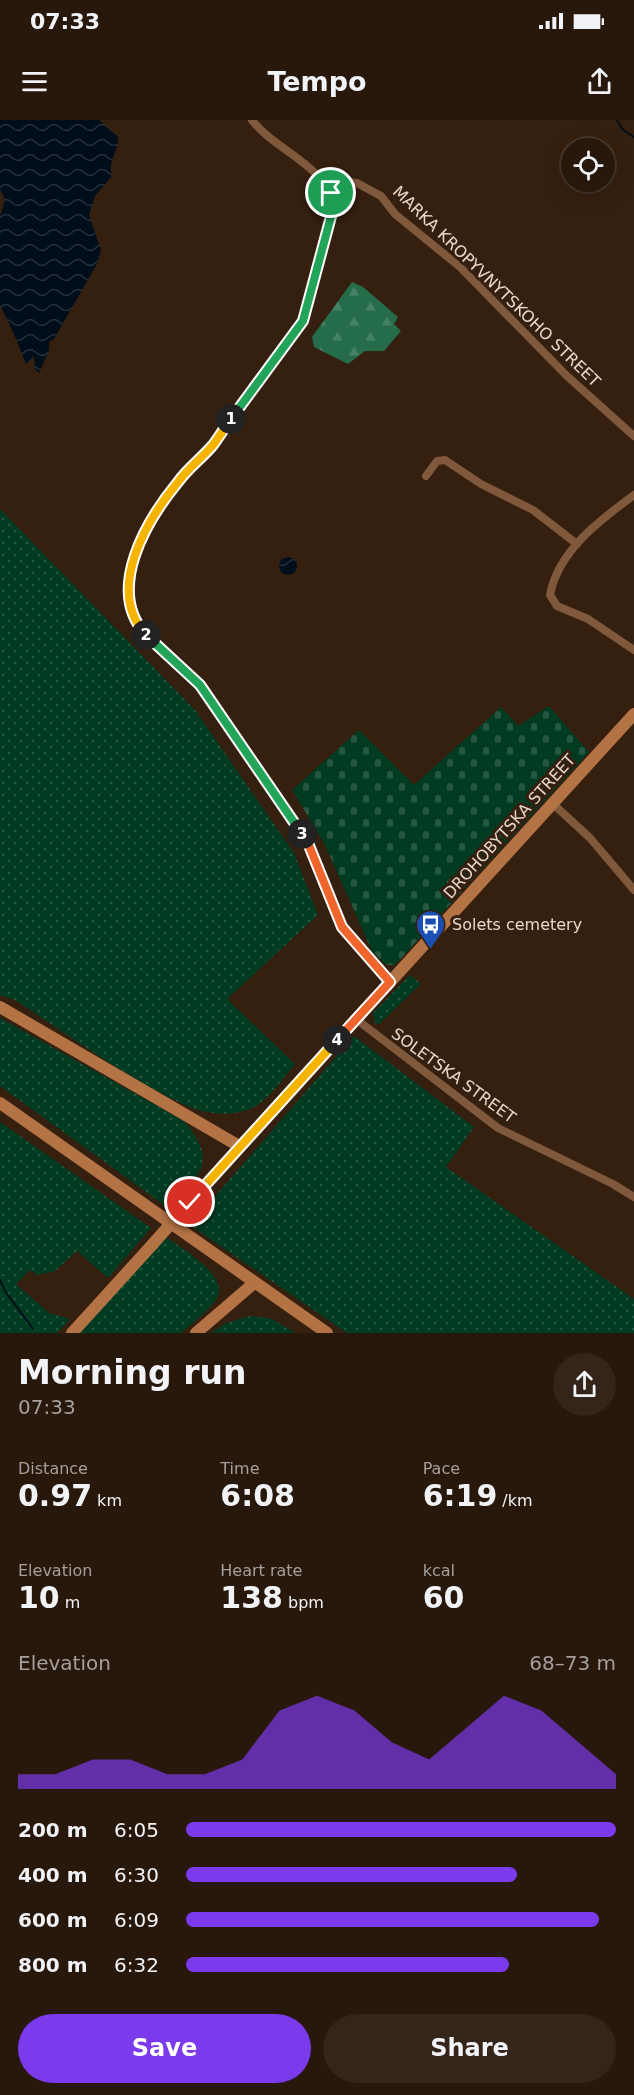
<!DOCTYPE html>
<html lang="en">
<head>
<meta charset="utf-8">
<style>
  :root { --surface:#28170b; --page:#342419; --text:#f1f3f6; --muted:#a59f9d; --line:#44362c; --accent:#7c3aed }
  body { margin:0; font-family:"DejaVu Sans",sans-serif; background:var(--page); color:var(--text); height:100vh; display:flex; flex-direction:column; font-size:22px; white-space:nowrap }
  * { box-sizing:border-box; margin:0 }
  p { font-size:20px; color:var(--muted) }
  .icon { flex:none; width:33px; height:33px; fill:none; stroke:currentColor; stroke-width:2; stroke-linecap:round; stroke-linejoin:round }
  .map { position:relative; height:1213px; overflow:hidden }
  .side { display:flex; flex-direction:column; background:var(--surface); flex:1 }
  .side>* { flex:none }
  .fabs { position:absolute; left:561px; top:18px; display:grid; gap:12px }
  .fabs a { display:grid; place-items:center; width:54px; height:54px; border-radius:50%; background:var(--surface); box-shadow:0 6px 24px #0002,0 0 0 2px var(--line); font-size:30px }
  .pin { position:absolute; display:grid; place-items:center; width:51px; height:51px; color:#fff; margin:-26px; border:3px solid #fff; border-radius:50%; box-shadow:0 2px 6px #0007 }
  .km { position:absolute; width:30px; height:30px; margin:-15px; border-radius:50%; background:#222; color:#fff; font-size:16px; line-height:30px; text-align:center }
  .round { display:grid; place-items:center; flex:none; width:63px; height:63px; border-radius:32px; background:var(--page) }
  .summary { display:flex; align-items:center; justify-content:space-between; height:102px; padding:0 18px }
  h1 { font-size:33px; font-weight:600; line-height:45px }
  .figures { display:grid; grid-template-columns:repeat(3,1fr); gap:9px; height:102px; padding:6px 18px }
  .figures div { display:grid; align-content:center }
  .figures b { font-size:30px; font-weight:600 }
  .figures small { font-size:16px; font-weight:400 }
  .figures p { font-size:16px }
  .chart { height:168px; padding:12px 18px }
  .chart p { display:flex; justify-content:space-between }
  .chart svg { width:100%; height:108px; margin-top:6px; fill:var(--accent); opacity:.7 }
  .primary-button { display:flex; gap:12px; margin-top:auto; padding:12px 18px }
  .primary-button a { flex:1; height:69px; border-radius:36px; background:var(--accent); color:#fff; font-size:24px; font-weight:600; line-height:69px; text-align:center }
  .primary-button a+a { background:var(--page); color:var(--text) }
  ul { padding:0 18px; list-style:none; font-size:20px }
  li { display:grid; grid-template-columns:96px 72px 1fr; align-items:center; height:45px }
  li i { height:15px; border-radius:8px; background:var(--accent) }
  .status { display:flex; justify-content:space-between; align-items:center; height:42px; padding:0 30px; background:var(--surface); direction:ltr }
  .status svg { height:16px; fill:currentColor }
  header { display:flex; justify-content:space-between; align-items:center; height:78px; padding:0 18px; background:var(--surface); font-size:27px; font-weight:600 }
  .map>svg:first-child { display:block }
  .grass { fill:url(#grass-dots) }
  .forest { fill:url(#forest-firs) }
  .cemetery { fill:url(#cemetery-stones) }
  .water { fill:url(#water-waves) }
  .lines { fill:none; stroke-linecap:round; stroke-linejoin:round }
  .stream { stroke:#000d1a; stroke-width:2 }
  .street { stroke:#80583c; stroke-width:8 }
  .secondary { stroke:#b47345; stroke-width:12 }
  .secondary-bridge { stroke:#b47345; stroke-width:12 }
  .split-1-casing { stroke:#fff; stroke-width:12 }
  .split-2-casing { stroke:#fff; stroke-width:12 }
  .split-3-casing { stroke:#fff; stroke-width:12 }
  .split-4-casing { stroke:#fff; stroke-width:12 }
  .split-5-casing { stroke:#fff; stroke-width:12 }
  .split-1 { stroke:#22a559; stroke-width:8 }
  .split-2 { stroke:#f5b400; stroke-width:8 }
  .split-3 { stroke:#22a559; stroke-width:8 }
  .split-4 { stroke:#f0652b; stroke-width:8 }
  .split-5 { stroke:#f5b400; stroke-width:8 }
  .labels { text-anchor:middle; stroke-width:6; stroke-linejoin:round; paint-order:stroke }
  .street-label { font-size:16px; fill:#e7d8ce; stroke:#351f0f }
  .poi-label { font-size:16px; fill:#e7d8ce; stroke:#351f0f; text-anchor:start }
</style>
</head>
<body>
<div class="status"><b>07:33</b><svg viewBox="0 0 49 12"><path d="M0 12V9h3v3zM5 12V6h3v6zM10 12V3h3v9zM15 12V0h3v12zM26 1h20v11H26zM47 4h2v5h-2z"/></svg></div>
<header><svg class="icon" aria-label="menu" viewBox="0 0 24 24"><path d="M4 6h16M4 12h16M4 18h16"/></svg>Tempo<svg class="icon" aria-label="share" viewBox="0 0 24 24"><path d="M12 15V3M7 8l5-5 5 5M5 13v7h14v-7"/></svg></header>
<div class="map">
<svg width="634" height="1213" viewBox="0 0 634 1213">
  <defs>
    <pattern id="grass-dots" width="8" height="8" patternUnits="userSpaceOnUse" patternTransform="scale(1.5)"><rect width="8" height="8" fill="#003b22"/><path d="M2 2h.1M6 6h.1" fill="none" stroke="#255741" stroke-width="1.8" stroke-linecap="round"/></pattern>
    <pattern id="forest-firs" width="22" height="20" patternUnits="userSpaceOnUse" patternTransform="scale(1.5)"><rect width="22" height="20" fill="#256d4a"/><path d="M5 1l3.5 6h-7zM16 11l3.5 6h-7z" fill="#458163"/></pattern>
    <pattern id="cemetery-stones" width="16" height="16" patternUnits="userSpaceOnUse" patternTransform="scale(1.5)"><rect width="16" height="16" fill="#003b22"/><path d="M2 7V4a2 2 0 0 1 4 0v3zM10 15v-3a2 2 0 0 1 4 0v3z" fill="#255741"/></pattern>
    <pattern id="water-waves" width="16" height="10" patternUnits="userSpaceOnUse" patternTransform="scale(1.5)"><rect width="16" height="10" fill="#000d1a"/><path d="M0 5q4-4 8 0t8 0" fill="none" stroke="#25303a"/></pattern>
  </defs>
  <rect width="100%" height="100%" fill="#351f0f"/>
  <!-- grass -->
  <g class="grass">
    <path d="M0 389 195 590 294 733 318 795 227 879 295 944C283 958 268 982 250 989 231 997 206 994 187 986 128 959 70 916 15 880L0 875Z"/>
    <polygon points="410,855 421,864 379,904 375,903 373,893"/>
    <path d="M0 898 184 1001C219 1042 200 1055 168 1088L0 966Z"/>
    <polygon points="354,916 474,1007 446,1047 634,1179 634,1213 347,1213 190,1105"/>
    <polygon points="0,1002 151,1108 108,1158 77,1131 55,1151 37,1155 30,1150 16,1164 49,1193 70,1199 57,1213 0,1213"/>
    <path d="M166 1117C181 1128 234 1158 215 1181 206 1193 192 1203 181 1213H79Z"/>
    <polygon points="250,1196 270,1198 296,1213 211,1213 226,1203"/>
  </g>
  <!-- forest -->
  <polygon class="forest" points="352,162 363,167 398,197 394,204 401,211 384,231 365,231 348,244 314,227 312,217"/>
  <!-- cemetery -->
  <polygon class="cemetery" points="549,586 589,632 395,845 386,845 372,831 324,723 292,670 359,610 414,665 501,587 518,606"/>
  <!-- water -->
  <g class="water">
    <path d="M0 0H99L118 17C119 31 107 42 112 56L95 76 89 95 101 130 97 144 54 219 49 222V230L39 253 35 249 34 236 26 244C23 235 4 190 0 186V97L5 79 0 69Z"/>
    <circle cx="288" cy="446" r="9"/>
  </g>
  <g class="lines">
    <!-- stream -->
    <g class="stream">
      <polyline points="617,0 623,10 634,17"/>
      <polyline points="0,1160 5,1171 33,1209"/>
    </g>
    <!-- street -->
    <g class="street">
      <path d="M252 0C276 32 329 45 333 89L303 201 212 326 179 360 160 385 140 424 132 448 130 490 137 504 152 521 199 565 308 723 342 807 390 862"/>
      <polyline points="331,73 349,62 357,63 381,76 395,94 460,147 567,256 634,316"/>
      <polyline points="426,356 437,341 445,340 481,364 533,390 577,424"/>
      <path d="M634 375C600 400 558 431 550 475L557 486 588 499 634 530"/>
      <polyline points="552,683 590,718 634,770"/>
      <polyline points="356,899 498,1008 613,1064 634,1077"/>
    </g>
    <!-- secondary -->
    <g class="secondary">
      <polyline points="0,887 239,1026"/>
      <polyline points="0,983 327,1213"/>
      <polyline points="190,1082 634,594"/>
      <polyline points="72,1213 152,1125"/>
      <polyline points="196,1213 254,1163"/>
    </g>
    <!-- secondary-bridge -->
    <polyline class="secondary-bridge" points="152,1125 190,1082"/>
  </g>
  <g class="lines">
    <defs>
      <polyline id="split-1" points="231,299 303,201 333,89 331,73"/>
      <path id="split-2" d="M146 515C105 470 146 401 178 362 188 348 202 338 213 325 219 317 225 307 231 299"/>
      <polyline id="split-3" points="146,515 200,565 302,714"/>
      <polyline id="split-4" points="302,714 308,723 342,807 390,862 337,920"/>
      <polyline id="split-5" points="190,1082 337,920"/>
    </defs>
    <!-- split-1 casing -->
    <use href="#split-1" class="split-1-casing"/>
    <!-- split-2 casing -->
    <use href="#split-2" class="split-2-casing"/>
    <!-- split-3 casing -->
    <use href="#split-3" class="split-3-casing"/>
    <!-- split-4 casing -->
    <use href="#split-4" class="split-4-casing"/>
    <!-- split-5 casing -->
    <use href="#split-5" class="split-5-casing"/>
    <!-- split-1 -->
    <use href="#split-1" class="split-1"/>
    <!-- split-2 -->
    <use href="#split-2" class="split-2"/>
    <!-- split-3 -->
    <use href="#split-3" class="split-3"/>
    <!-- split-4 -->
    <use href="#split-4" class="split-4"/>
    <!-- split-5 -->
    <use href="#split-5" class="split-5"/>
  </g>
  <!-- icons -->
  <defs>
    <symbol id="bus-pin" viewBox="-11 -11 22 30"><path d="M0 17L-7.5 6A9.5 9.5 0 1 1 7.5 6Z" fill="#1a4fb4" stroke="#351f0f"/><path d="M-5-6H5V4H4V6H2V4H-2V6H-4V4H-5ZM-3.5-4V0h7V-4ZM-3.5 1.2v1.5H-2V1.2ZM2 1.2v1.5H3.5V1.2Z" fill="#fff"/></symbol>
  </defs>
  <g fill-rule="evenodd">
    <use href="#bus-pin" x="414" y="788" width="33" height="45"/>
  </g>
  <g class="labels">
    <!-- street labels -->
    <g class="street-label">
      <text transform="translate(497 166) rotate(44)" y="6">MARKA KROPYVNYTSKOHO STREET</text>
      <text transform="translate(509 706) rotate(-48)" y="6">DROHOBYTSKA STREET</text>
      <text transform="translate(454 955) rotate(36)" y="6">SOLETSKA STREET</text>
    </g>
    <!-- poi labels -->
    <g class="poi-label">
      <text x="452" y="810">Solets cemetery</text>
    </g>
  </g>
</svg>
<div class="fabs">
<a><svg class="icon" aria-label="locate" viewBox="0 0 24 24"><circle cx="12" cy="12" r="6"/><path d="M12 2v4M12 18v4M2 12h4M18 12h4"/></svg></a>
</div>
<div class="pin" style="left:331px;top:73px;background:#1e9e55"><svg class="icon" aria-label="arrive" viewBox="0 0 24 24"><path d="M6 21V4h12l-3 4 3 4H6"/></svg></div>
<div class="pin" style="left:190px;top:1082px;background:#d93025"><svg class="icon" aria-label="check" viewBox="0 0 24 24"><path d="M5 12l5 5 9-10"/></svg></div>
<b class="km" style="left:231px;top:299px">1</b>
<b class="km" style="left:146px;top:515px">2</b>
<b class="km" style="left:302px;top:714px">3</b>
<b class="km" style="left:337px;top:920px">4</b>
</div>
<section class="side">
<div class="summary"><div><h1>Morning run</h1><p>07:33</p></div><a class="round"><svg class="icon" aria-label="share" viewBox="0 0 24 24"><path d="M12 15V3M7 8l5-5 5 5M5 13v7h14v-7"/></svg></a></div>
<div class="figures">
<div><p>Distance</p><b>0.97<small> km</small></b></div>
<div><p>Time</p><b>6:08</b></div>
<div><p>Pace</p><b>6:19<small> /km</small></b></div>
</div>
<div class="figures">
<div><p>Elevation</p><b>10<small> m</small></b></div>
<div><p>Heart rate</p><b>138<small> bpm</small></b></div>
<div><p>kcal</p><b>60</b></div>
</div>
<div class="chart"><p><span>Elevation</span>68–73 m</p>
<svg viewBox="0 0 160 44" preserveAspectRatio="none"><path d="M0 44V38L10 38L20 32L30 32L40 38L50 38L60 32L70 12L80 6L90 12L100 25L110 32L120 19L130 6L140 12L150 25L160 38V44z"/></svg>
</div>
<ul>
<li><b>200 m</b>6:05<i style="width:100%"></i></li>
<li><b>400 m</b>6:30<i style="width:77%"></i></li>
<li><b>600 m</b>6:09<i style="width:96%"></i></li>
<li><b>800 m</b>6:32<i style="width:75%"></i></li>
</ul>
<div class="primary-button"><a>Save</a><a>Share</a></div>
</section>
</body>
</html>
